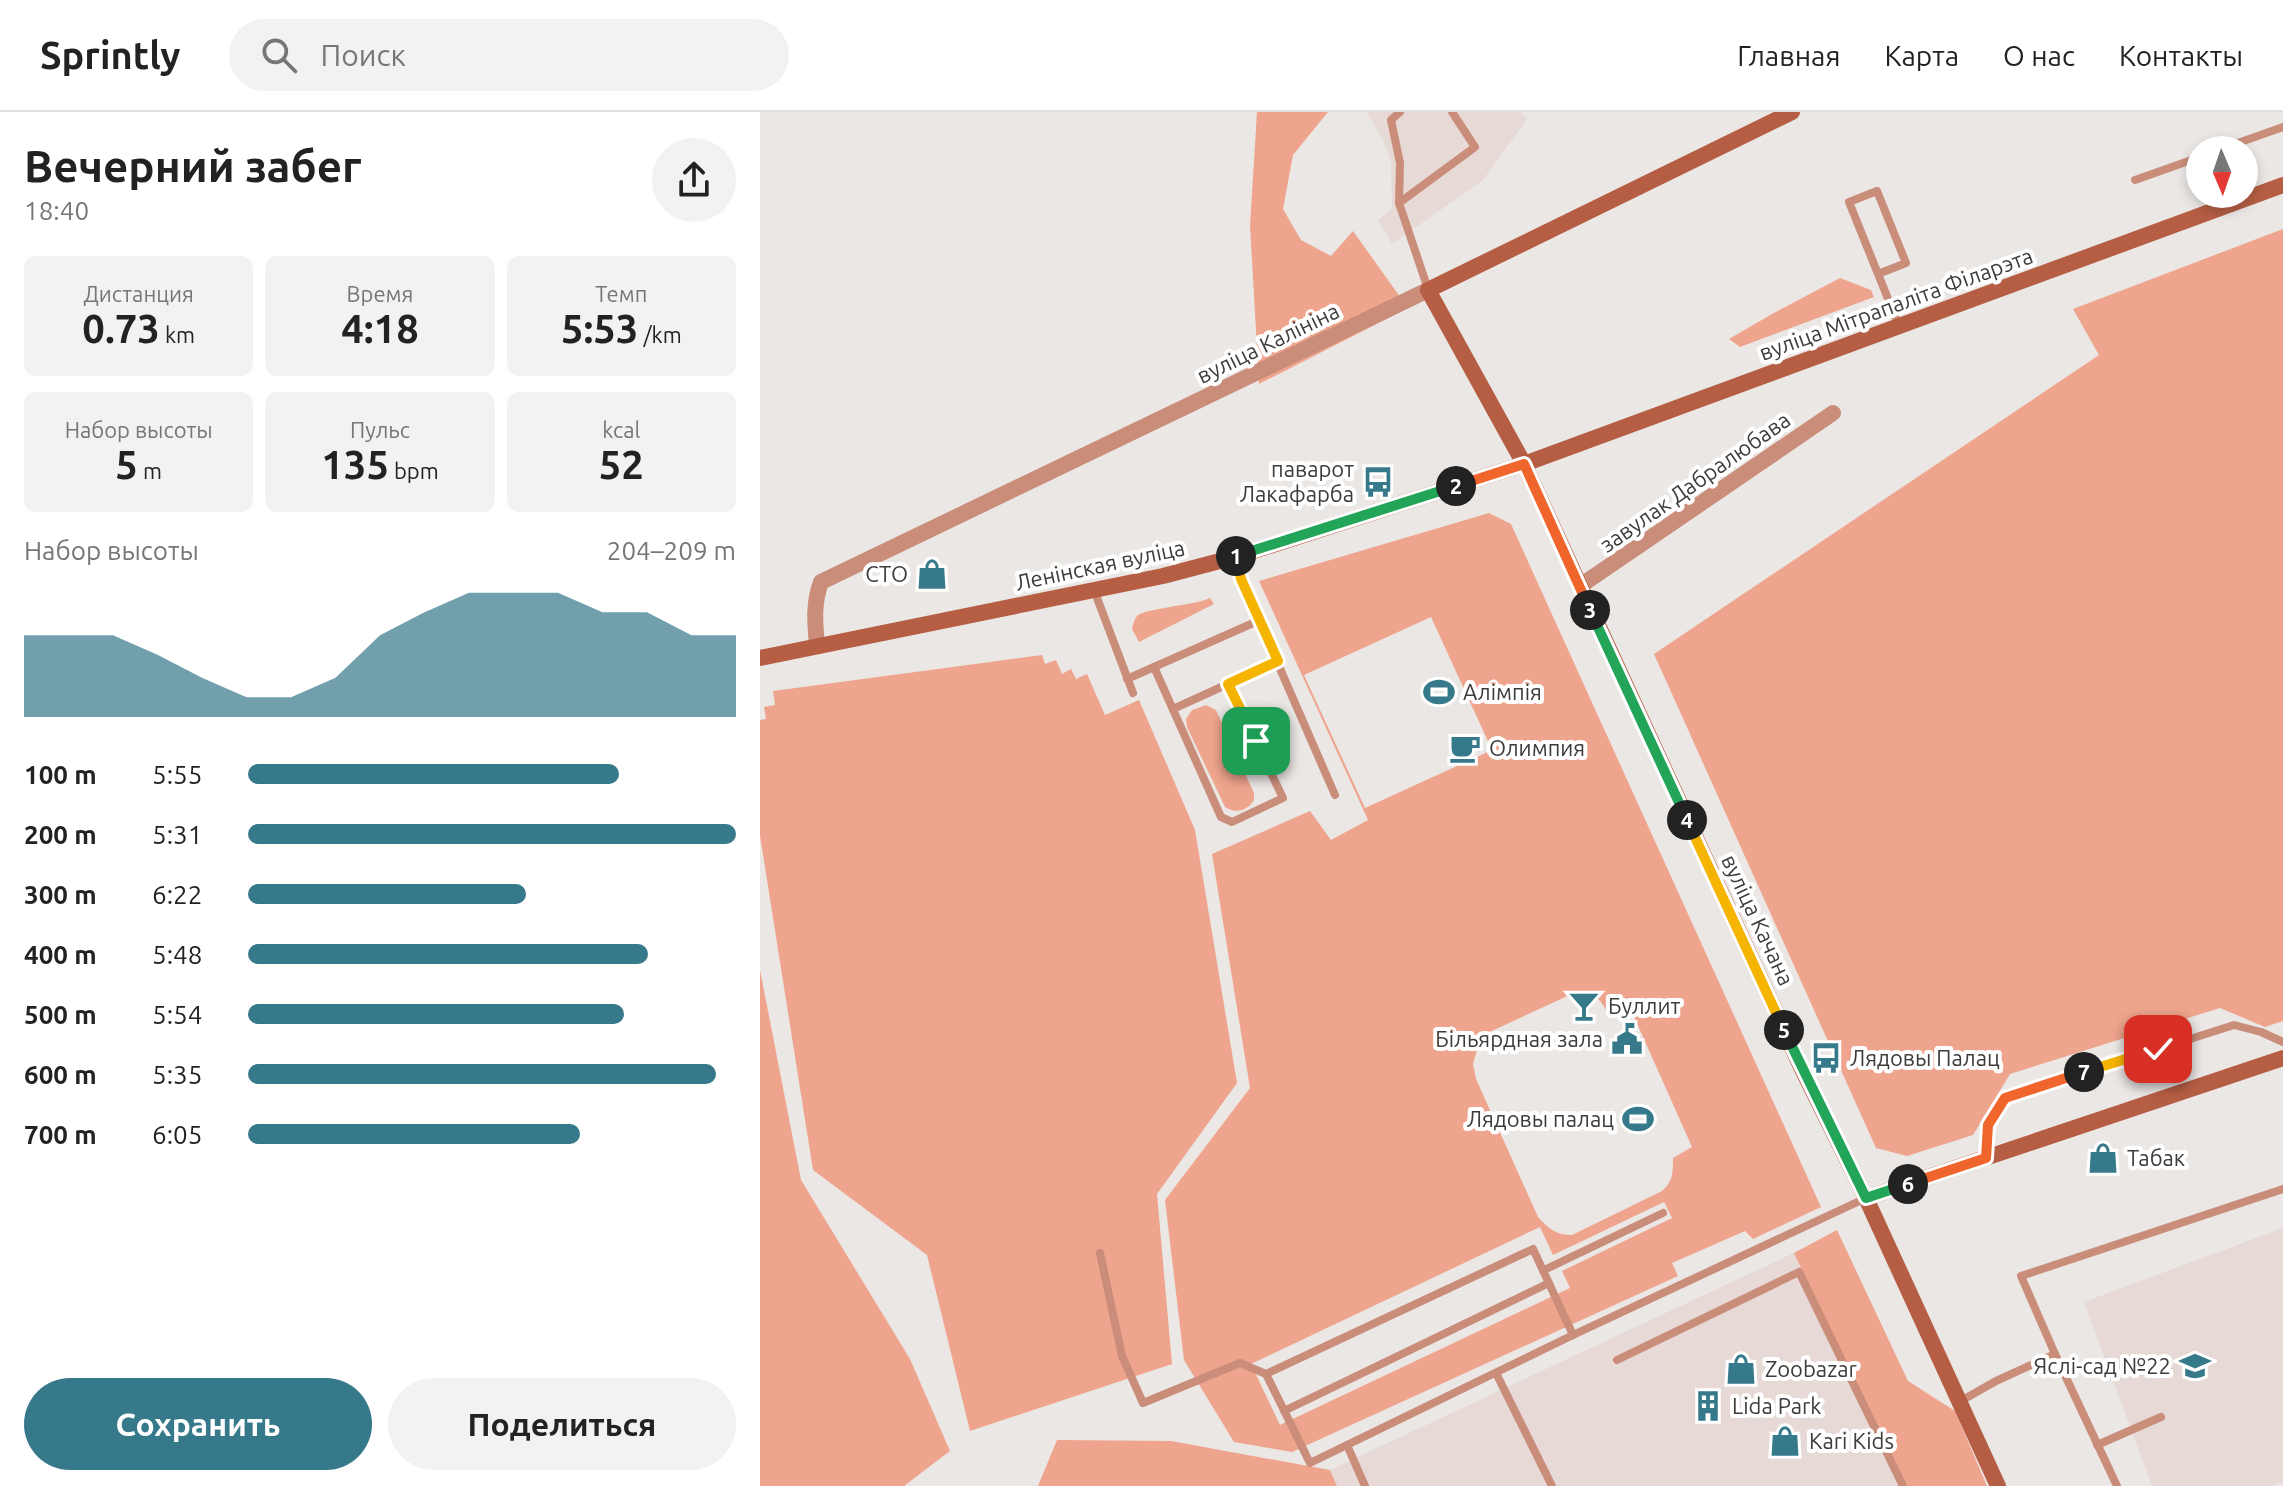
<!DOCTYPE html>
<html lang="ru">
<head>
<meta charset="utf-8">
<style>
  :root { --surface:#fff; --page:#f2f2f2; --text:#222; --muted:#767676; --line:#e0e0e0; --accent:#36798a }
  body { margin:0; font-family:Ubuntu,sans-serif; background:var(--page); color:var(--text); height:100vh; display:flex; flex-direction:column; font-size:30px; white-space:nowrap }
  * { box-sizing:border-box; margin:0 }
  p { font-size:26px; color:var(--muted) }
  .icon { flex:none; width:44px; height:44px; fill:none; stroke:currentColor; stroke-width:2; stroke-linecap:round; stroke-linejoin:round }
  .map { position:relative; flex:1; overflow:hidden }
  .drawer { display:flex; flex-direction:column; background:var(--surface); width:760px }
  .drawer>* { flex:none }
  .needle { width:52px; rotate:178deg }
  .controls { position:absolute; left:1426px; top:24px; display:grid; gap:16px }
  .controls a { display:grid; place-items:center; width:72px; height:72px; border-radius:50%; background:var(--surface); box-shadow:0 4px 12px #0003; font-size:40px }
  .pin { position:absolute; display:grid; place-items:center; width:68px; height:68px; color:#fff; margin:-34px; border-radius:16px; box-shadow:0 4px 12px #0006 }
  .km { position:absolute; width:40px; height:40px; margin:-20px; border-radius:50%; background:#222; color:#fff; font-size:22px; line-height:40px; text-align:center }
  .round { display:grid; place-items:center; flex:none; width:84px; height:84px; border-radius:42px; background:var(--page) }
  .overview { display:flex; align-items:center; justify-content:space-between; height:136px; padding:0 24px }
  h1 { font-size:44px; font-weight:600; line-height:60px }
  .metrics { display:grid; grid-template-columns:repeat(3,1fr); gap:12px; height:136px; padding:8px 24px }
  .metrics div { display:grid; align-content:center; border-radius:12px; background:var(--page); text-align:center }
  .metrics b { font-size:40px; font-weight:600 }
  .metrics small { font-size:22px; font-weight:400 }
  .metrics p { font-size:22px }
  .chart { height:224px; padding:16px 24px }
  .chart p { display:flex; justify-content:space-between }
  .chart svg { width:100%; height:144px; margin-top:8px; fill:var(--accent); opacity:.7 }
  .primary-button { display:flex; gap:16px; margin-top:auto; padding:16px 24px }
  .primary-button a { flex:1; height:92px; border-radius:48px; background:var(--accent); color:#fff; font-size:32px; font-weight:600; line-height:92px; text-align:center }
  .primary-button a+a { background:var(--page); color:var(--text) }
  ul { padding:0 24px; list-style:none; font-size:26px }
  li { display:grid; grid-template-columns:128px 96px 1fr; align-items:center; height:60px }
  li i { height:20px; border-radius:10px; background:var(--accent) }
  header { display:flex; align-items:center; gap:48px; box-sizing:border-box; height:112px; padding:0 40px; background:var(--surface); border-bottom:2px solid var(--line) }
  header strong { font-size:38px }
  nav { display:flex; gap:44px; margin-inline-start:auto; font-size:28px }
  .search { width:560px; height:72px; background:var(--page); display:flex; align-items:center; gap:20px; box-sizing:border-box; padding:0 28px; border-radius:44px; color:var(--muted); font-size:30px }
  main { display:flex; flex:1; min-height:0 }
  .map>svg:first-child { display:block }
  .built { fill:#e6d9d6 }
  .green { fill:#efa48d; fill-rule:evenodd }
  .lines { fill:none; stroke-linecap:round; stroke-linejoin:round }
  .service { stroke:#ca8d7a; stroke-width:8 }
  .minor { stroke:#ca8d7a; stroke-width:16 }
  .secondary { stroke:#b65e44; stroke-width:16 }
  .split-1-casing { stroke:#fff; stroke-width:16 }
  .split-2-casing { stroke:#fff; stroke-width:16 }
  .split-3-casing { stroke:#fff; stroke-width:16 }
  .split-4-casing { stroke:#fff; stroke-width:16 }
  .split-5-casing { stroke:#fff; stroke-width:16 }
  .split-6-casing { stroke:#fff; stroke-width:16 }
  .split-7-casing { stroke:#fff; stroke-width:16 }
  .split-8-casing { stroke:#fff; stroke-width:16 }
  .split-1 { stroke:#f5b400; stroke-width:10 }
  .split-2 { stroke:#22a559; stroke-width:10 }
  .split-3 { stroke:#f0652b; stroke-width:10 }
  .split-4 { stroke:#22a559; stroke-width:10 }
  .split-5 { stroke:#f5b400; stroke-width:10 }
  .split-6 { stroke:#22a559; stroke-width:10 }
  .split-7 { stroke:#f0652b; stroke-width:10 }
  .split-8 { stroke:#f5b400; stroke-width:10 }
  .labels { text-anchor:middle; stroke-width:8; stroke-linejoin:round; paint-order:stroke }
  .street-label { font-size:22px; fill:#3d3c3b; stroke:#fff }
  .poi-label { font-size:22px; fill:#3d3c3b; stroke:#fff; text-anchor:start }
</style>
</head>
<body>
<header>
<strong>Sprintly</strong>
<div class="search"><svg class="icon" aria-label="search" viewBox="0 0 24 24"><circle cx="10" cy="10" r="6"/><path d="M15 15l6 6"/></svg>Поиск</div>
<nav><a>Главная</a><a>Карта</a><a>О нас</a><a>Контакты</a></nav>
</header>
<main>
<section class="drawer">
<div class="overview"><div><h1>Вечерний забег</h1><p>18:40</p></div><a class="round"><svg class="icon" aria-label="share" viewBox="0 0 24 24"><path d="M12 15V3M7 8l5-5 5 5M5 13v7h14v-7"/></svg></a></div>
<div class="metrics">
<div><p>Дистанция</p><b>0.73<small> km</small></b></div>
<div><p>Время</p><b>4:18</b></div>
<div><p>Темп</p><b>5:53<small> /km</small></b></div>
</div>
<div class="metrics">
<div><p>Набор высоты</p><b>5<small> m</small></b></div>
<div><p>Пульс</p><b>135<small> bpm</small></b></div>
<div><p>kcal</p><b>52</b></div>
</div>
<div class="chart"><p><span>Набор высоты</span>204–209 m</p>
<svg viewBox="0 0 160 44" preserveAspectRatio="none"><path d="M0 44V19L10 19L20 19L30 25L40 32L50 38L60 38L70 32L80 19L90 12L100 6L110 6L120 6L130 12L140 12L150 19L160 19V44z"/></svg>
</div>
<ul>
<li><b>100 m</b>5:55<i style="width:76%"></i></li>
<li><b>200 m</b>5:31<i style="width:100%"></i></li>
<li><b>300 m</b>6:22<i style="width:57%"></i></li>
<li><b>400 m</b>5:48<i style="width:82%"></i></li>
<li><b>500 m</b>5:54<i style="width:77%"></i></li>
<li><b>600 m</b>5:35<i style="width:96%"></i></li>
<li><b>700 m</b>6:05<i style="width:68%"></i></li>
</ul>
<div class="primary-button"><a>Сохранить</a><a>Поделиться</a></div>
</section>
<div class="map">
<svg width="1523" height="1374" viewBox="0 0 1523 1374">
  <rect width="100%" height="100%" fill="#ebe7e5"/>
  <!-- built -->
  <g class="built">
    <polygon points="607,0 761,0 767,7 723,68 632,132 618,108 632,97 631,49 624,30"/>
    <polygon points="1523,1116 1523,1370 1512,1374 1392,1374 1324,1190"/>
    <polygon points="1034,1141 1143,1374 577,1374 570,1358"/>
  </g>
  <!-- green -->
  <g class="green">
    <polygon points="497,0 568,0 533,43 523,97 541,128 571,144 593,119 648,196 499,272 490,113"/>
    <polygon points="1523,117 1523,909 1505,915 1460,896 1250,962 1213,1023 1147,1044 1116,1036 894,542 1339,243 1313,197"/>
    <polygon points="1080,166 1111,178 1114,185 980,235 969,227 1012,202"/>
    <path d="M729 401 751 412 1061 1095 993 1127 985 1119 912 1151 918 1164 532 1340 474 1330 424 1248 405 1088 490 976 452 742 550 699 571 728 608 708 499 469ZM671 505 732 638 605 696 544 563ZM814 881C831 880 838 883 846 898L867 889 932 1035 913 1046C913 1060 913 1070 902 1079L812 1123C796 1123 789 1117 778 1105L716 967 713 952 721 924ZM904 1090 912 1106 802 1159 810 1176 520 1313 491 1252 780 1115 793 1143Z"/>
    <path d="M450 486 454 492 379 530 372 517C373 512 374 508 377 504 385 496 433 494 450 486Z"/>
    <polygon points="282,543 285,552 296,548 302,562 311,557 316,567 327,562 345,603 379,588 435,718 477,971 397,1082 412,1252 210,1319 167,1143 53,1058 0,724 0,608 6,607 4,595 15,593 13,579"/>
    <path d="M446 593 456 598 494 681V688C487 699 476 702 465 695L427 615 426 607 432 598Z"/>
    <polygon points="0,858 41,1068 150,1247 190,1339 144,1374 0,1374"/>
    <polygon points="1077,1118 1148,1269 1195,1299 1227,1374 1143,1374 1034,1141"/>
    <polygon points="297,1328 411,1329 570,1358 577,1374 278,1374"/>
  </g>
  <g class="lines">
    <!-- service -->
    <g class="service">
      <polyline points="640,0 631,8 640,51 639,91 668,177"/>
      <polyline points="1458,38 1523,15"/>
      <polyline points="1375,68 1440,45"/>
      <polyline points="639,91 715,35 692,0"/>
      <polyline points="1118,162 1146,151 1117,79 1089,90 1139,214"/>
      <polyline points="475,445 481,467 575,683"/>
      <polyline points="334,478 373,581"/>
      <polyline points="394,555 461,705 472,710 523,686 468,572 518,549"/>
      <polyline points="367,567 500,508"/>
      <polyline points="413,597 468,572"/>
      <polyline points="1226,1046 1228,1013 1245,986 1474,913 1501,920 1523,930"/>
      <polyline points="340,1141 362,1244 383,1291 480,1251 506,1262 773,1137 813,1223"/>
      <polyline points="784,1158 903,1101"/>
      <polyline points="1295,1242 1261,1164 1523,1077"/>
      <polyline points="857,1248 1039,1160 1143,1374"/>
      <polyline points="736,1261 792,1374"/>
      <polyline points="506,1262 550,1351 813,1223 1106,1086"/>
      <polyline points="1199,1290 1236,1269 1295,1242 1357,1374"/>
      <polyline points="524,1299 789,1171"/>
      <polyline points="587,1333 605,1374"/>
      <polyline points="1337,1333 1401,1305"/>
    </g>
    <!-- minor -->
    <g class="minor">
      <polyline points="820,474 1073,301"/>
      <path d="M57 534C55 510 53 492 61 470L668 178"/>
    </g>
    <!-- secondary -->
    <g class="secondary">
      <polyline points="1032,0 668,178 764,352 1042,957 1106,1086 1238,1374"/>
      <polyline points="0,546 403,464 475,445 764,352 1523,73"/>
      <polyline points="1106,1086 1523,946"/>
    </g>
  </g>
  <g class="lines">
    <defs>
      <polyline id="split-1" points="476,444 481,467 518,549 468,572 496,629"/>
      <polyline id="split-2" points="476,444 696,374"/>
      <polyline id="split-3" points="696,374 764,352 830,498"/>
      <polyline id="split-4" points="830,498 927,708"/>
      <polyline id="split-5" points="927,708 1024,918"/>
      <polyline id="split-6" points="1024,918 1106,1086 1148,1072"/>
      <polyline id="split-7" points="1148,1072 1226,1046 1228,1013 1245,986 1324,960"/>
      <polyline id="split-8" points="1324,960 1398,937"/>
    </defs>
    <!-- split-1 casing -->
    <use href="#split-1" class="split-1-casing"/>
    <!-- split-2 casing -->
    <use href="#split-2" class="split-2-casing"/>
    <!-- split-3 casing -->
    <use href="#split-3" class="split-3-casing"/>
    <!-- split-4 casing -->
    <use href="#split-4" class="split-4-casing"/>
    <!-- split-5 casing -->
    <use href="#split-5" class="split-5-casing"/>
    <!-- split-6 casing -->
    <use href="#split-6" class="split-6-casing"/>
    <!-- split-7 casing -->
    <use href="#split-7" class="split-7-casing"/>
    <!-- split-8 casing -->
    <use href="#split-8" class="split-8-casing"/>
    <!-- split-1 -->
    <use href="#split-1" class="split-1"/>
    <!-- split-2 -->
    <use href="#split-2" class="split-2"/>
    <!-- split-3 -->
    <use href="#split-3" class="split-3"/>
    <!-- split-4 -->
    <use href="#split-4" class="split-4"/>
    <!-- split-5 -->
    <use href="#split-5" class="split-5"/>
    <!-- split-6 -->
    <use href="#split-6" class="split-6"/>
    <!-- split-7 -->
    <use href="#split-7" class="split-7"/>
    <!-- split-8 -->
    <use href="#split-8" class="split-8"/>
  </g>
  <!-- icons -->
  <defs>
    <symbol id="bus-bare" viewBox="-9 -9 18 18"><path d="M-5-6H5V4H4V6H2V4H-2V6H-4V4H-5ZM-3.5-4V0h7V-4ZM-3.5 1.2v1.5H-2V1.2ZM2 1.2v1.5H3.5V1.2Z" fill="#36798a" stroke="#fff" stroke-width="2.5" paint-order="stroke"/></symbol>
    <symbol id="shop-bare" viewBox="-9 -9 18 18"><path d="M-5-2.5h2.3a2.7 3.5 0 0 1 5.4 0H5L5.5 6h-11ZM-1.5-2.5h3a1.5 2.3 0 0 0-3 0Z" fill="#36798a" stroke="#fff" stroke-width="2.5" paint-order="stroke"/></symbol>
    <symbol id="stadium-bare" viewBox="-9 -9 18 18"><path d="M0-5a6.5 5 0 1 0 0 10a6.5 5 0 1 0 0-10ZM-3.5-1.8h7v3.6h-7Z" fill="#36798a" stroke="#fff" stroke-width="2.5" paint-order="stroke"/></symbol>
    <symbol id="cafe-bare" viewBox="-9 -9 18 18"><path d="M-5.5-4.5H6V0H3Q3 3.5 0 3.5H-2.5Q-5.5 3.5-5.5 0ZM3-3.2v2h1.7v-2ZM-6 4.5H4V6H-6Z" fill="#36798a" stroke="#fff" stroke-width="2.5" paint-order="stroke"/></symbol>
    <symbol id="bar-bare" viewBox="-9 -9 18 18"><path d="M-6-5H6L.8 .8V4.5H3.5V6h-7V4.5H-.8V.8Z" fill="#36798a" stroke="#fff" stroke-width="2.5" paint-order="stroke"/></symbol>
    <symbol id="civic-bare" viewBox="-9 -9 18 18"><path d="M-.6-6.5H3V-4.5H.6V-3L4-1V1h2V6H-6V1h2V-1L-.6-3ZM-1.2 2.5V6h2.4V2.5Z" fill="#36798a" stroke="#fff" stroke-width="2.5" paint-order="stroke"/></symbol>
    <symbol id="school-bare" viewBox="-9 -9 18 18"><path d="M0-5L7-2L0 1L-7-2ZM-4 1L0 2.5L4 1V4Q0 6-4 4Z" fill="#36798a" stroke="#fff" stroke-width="2.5" paint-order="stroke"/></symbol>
    <symbol id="building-bare" viewBox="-9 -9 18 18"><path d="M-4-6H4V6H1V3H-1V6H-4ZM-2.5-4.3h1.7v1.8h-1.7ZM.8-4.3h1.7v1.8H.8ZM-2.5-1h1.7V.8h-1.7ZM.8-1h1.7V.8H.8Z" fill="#36798a" stroke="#fff" stroke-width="2.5" paint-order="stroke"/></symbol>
  </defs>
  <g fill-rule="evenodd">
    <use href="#bus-bare" x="596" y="348" width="44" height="44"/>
    <use href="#shop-bare" x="150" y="440" width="44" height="44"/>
    <use href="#stadium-bare" x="657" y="558" width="44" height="44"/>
    <use href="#cafe-bare" x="683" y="614" width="44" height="44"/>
    <use href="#bar-bare" x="802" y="872" width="44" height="44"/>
    <use href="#civic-bare" x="845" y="905" width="44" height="44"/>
    <use href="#bus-bare" x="1044" y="924" width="44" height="44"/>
    <use href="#stadium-bare" x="856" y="985" width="44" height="44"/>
    <use href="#shop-bare" x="1321" y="1024" width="44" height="44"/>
    <use href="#school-bare" x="1413" y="1232" width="44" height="44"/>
    <use href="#shop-bare" x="959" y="1235" width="44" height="44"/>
    <use href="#building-bare" x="926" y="1272" width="44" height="44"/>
    <use href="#shop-bare" x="1003" y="1307" width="44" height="44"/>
  </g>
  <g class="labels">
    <!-- street labels -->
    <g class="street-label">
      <text transform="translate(1136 192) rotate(-20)" y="8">вуліца Мітрапаліта Філарэта</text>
      <text transform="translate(508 231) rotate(-26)" y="8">вуліца Калініна</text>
      <text transform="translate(935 370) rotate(-35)" y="8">завулак Дабралюбава</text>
      <text transform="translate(340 453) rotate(-12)" y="8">Ленінская вуліца</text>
      <text transform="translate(998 808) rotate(65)" y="8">вуліца Качана</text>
    </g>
    <!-- poi labels -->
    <g class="poi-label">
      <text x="594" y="365" text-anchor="end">паварот<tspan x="594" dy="25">Лакафарба</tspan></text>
      <text x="148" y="470" text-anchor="end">СТО</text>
      <text x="703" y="588">Алімпія</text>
      <text x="729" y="644">Олимпия</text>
      <text x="848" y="902">Буллит</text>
      <text x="843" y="935" text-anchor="end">Більярдная зала</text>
      <text x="1090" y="954">Лядовы Палац</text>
      <text x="854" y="1015" text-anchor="end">Лядовы палац</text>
      <text x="1367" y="1054">Табак</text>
      <text x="1411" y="1262" text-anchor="end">Яслі-сад №22</text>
      <text x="1005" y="1265">Zoobazar</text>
      <text x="972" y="1302">Lida Park</text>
      <text x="1049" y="1337">Kari Kids</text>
    </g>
  </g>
</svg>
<div class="controls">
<a><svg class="needle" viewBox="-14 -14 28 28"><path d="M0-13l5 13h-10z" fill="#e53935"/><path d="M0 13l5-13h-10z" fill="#767676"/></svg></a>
</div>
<div class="pin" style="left:496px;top:629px;background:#1e9e55"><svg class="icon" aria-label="arrive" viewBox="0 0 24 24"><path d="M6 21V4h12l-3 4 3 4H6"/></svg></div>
<div class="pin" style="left:1398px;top:937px;background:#d93025"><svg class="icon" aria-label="check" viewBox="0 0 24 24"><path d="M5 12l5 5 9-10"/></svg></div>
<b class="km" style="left:476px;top:444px">1</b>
<b class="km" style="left:696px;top:374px">2</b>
<b class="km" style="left:830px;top:498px">3</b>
<b class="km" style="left:927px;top:708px">4</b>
<b class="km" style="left:1024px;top:918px">5</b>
<b class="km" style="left:1148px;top:1072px">6</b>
<b class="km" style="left:1324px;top:960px">7</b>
</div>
</main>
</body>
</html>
